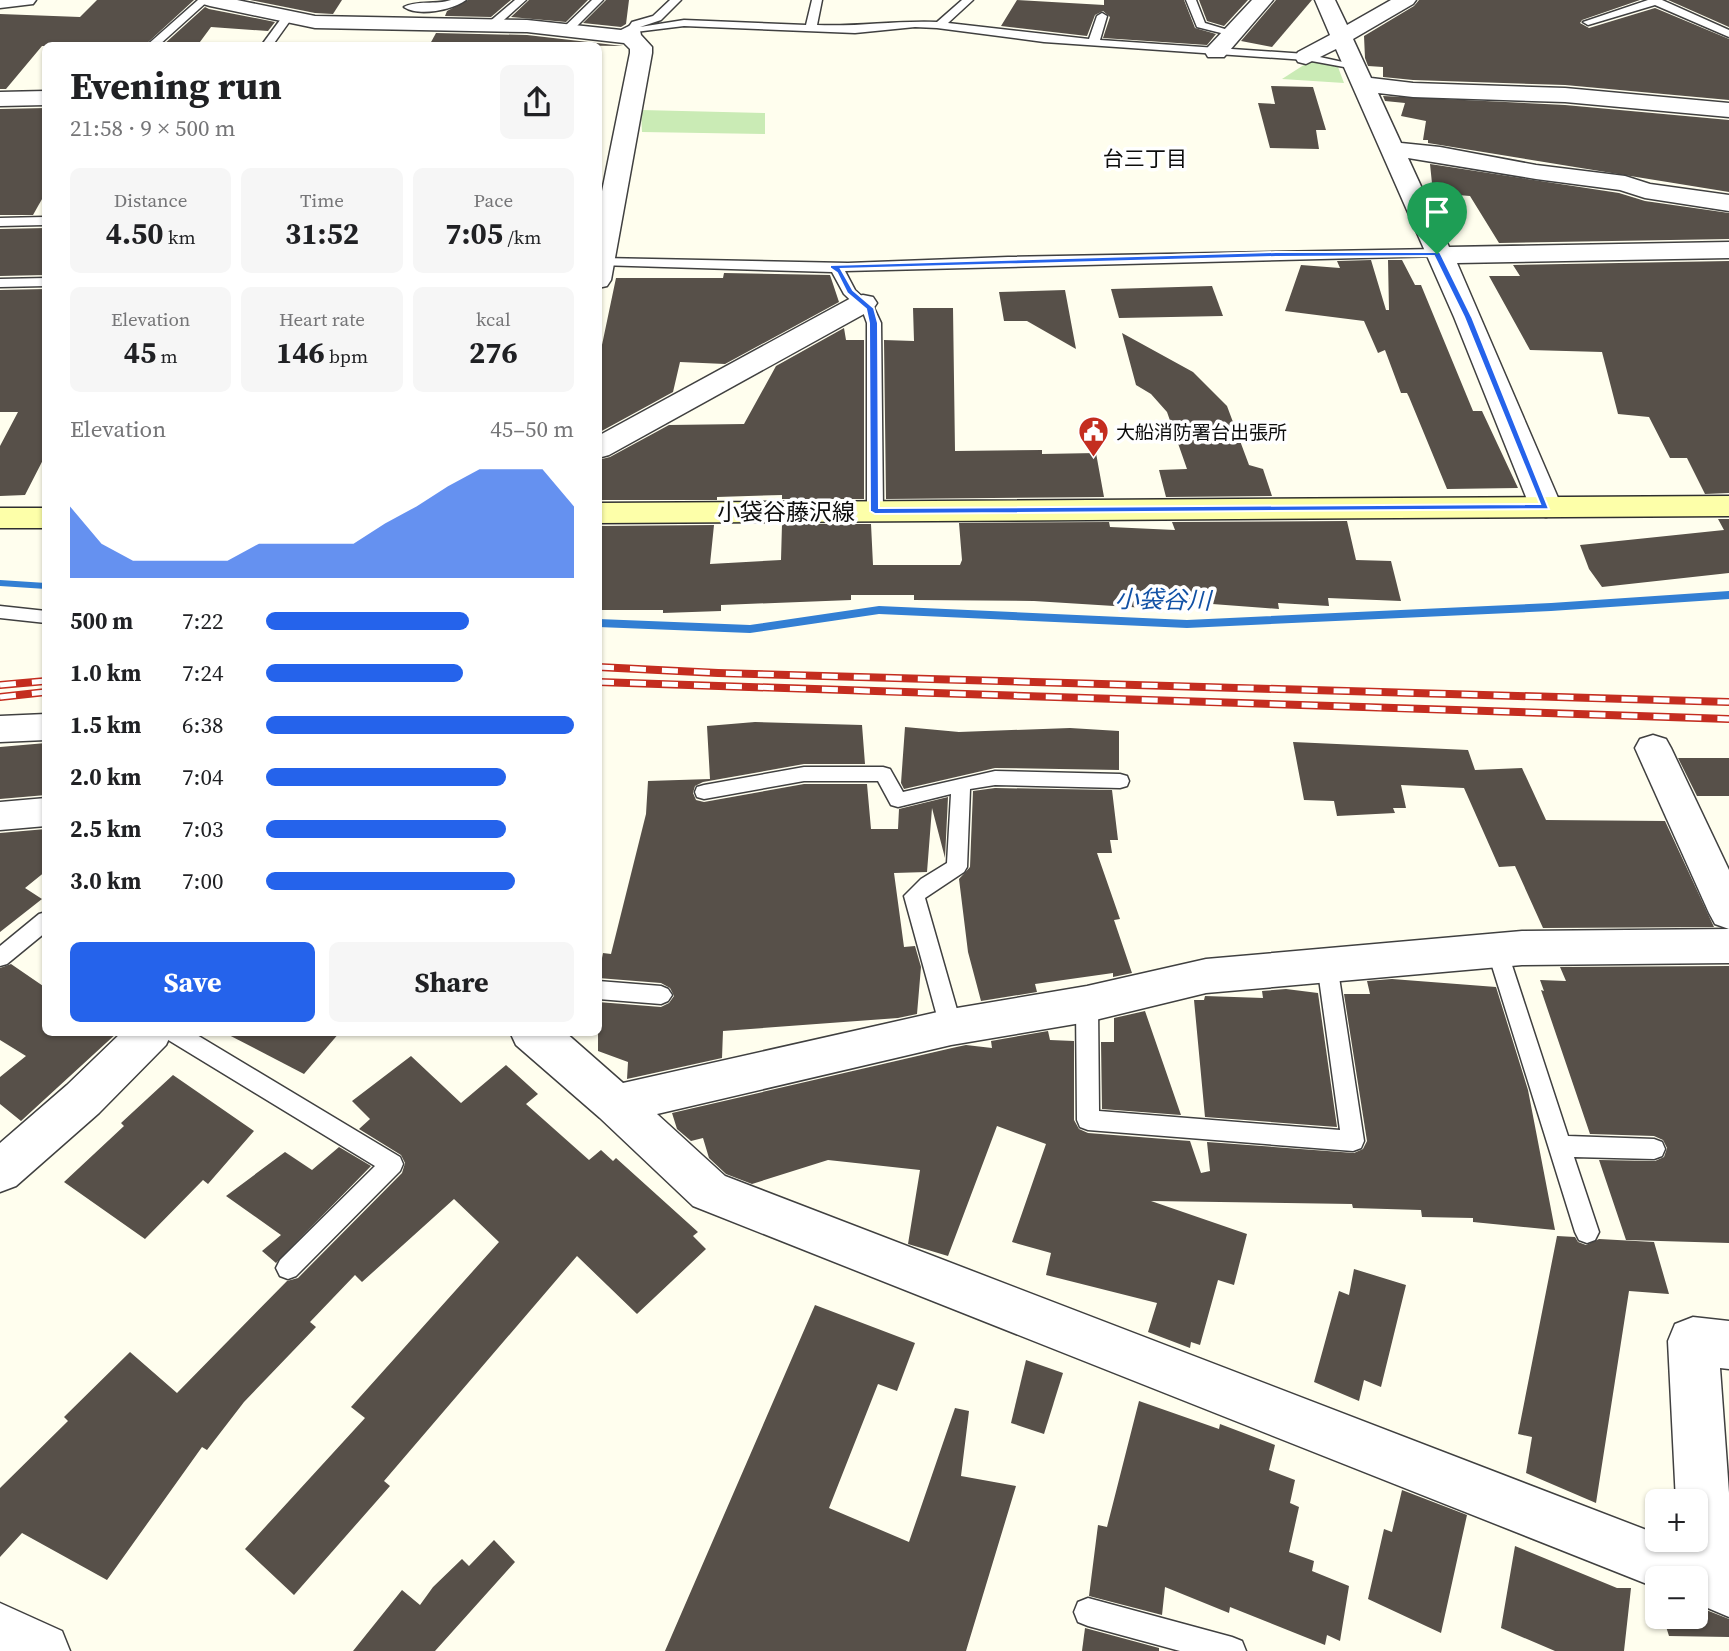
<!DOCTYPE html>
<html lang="en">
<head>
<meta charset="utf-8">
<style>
  :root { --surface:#fff; --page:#f6f6f6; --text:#202124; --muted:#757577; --accent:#2563eb }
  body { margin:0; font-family:"Source Serif 4","Noto Sans JP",serif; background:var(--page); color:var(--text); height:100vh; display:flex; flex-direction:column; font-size:26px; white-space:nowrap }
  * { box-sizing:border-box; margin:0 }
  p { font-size:23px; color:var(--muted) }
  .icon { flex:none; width:38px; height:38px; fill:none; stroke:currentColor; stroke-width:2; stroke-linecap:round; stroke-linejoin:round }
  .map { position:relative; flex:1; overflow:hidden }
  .sheet { position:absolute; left:42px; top:42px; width:560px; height:994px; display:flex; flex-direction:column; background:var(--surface); border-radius:10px; box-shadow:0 2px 5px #0004 }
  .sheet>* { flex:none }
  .buttons { position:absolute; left:1645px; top:1489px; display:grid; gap:14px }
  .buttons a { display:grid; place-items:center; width:63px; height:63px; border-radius:10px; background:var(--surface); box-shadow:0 2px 5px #0004; font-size:35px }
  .pin { position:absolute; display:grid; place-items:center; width:60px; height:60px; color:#fff; margin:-72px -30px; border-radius:50% 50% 50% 0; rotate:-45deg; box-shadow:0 0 7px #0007 }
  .pin .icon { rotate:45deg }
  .round { display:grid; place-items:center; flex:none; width:74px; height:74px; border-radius:10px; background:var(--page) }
  .summary { display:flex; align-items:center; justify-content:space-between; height:119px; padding:0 28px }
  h1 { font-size:38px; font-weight:700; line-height:52px }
  .figures { display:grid; grid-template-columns:repeat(3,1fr); gap:10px; height:119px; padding:7px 28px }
  .figures div { display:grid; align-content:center; border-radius:10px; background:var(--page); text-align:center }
  .figures b { font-size:30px; font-weight:700 }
  .figures small { font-size:19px; font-weight:400 }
  .figures p { font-size:19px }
  .chart { height:196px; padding:14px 28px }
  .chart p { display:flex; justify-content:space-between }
  .chart svg { width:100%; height:126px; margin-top:7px; fill:var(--accent); opacity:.7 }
  .cta { display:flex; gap:14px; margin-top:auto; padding:14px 28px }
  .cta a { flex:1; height:80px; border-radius:10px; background:var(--accent); color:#fff; font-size:28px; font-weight:700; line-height:80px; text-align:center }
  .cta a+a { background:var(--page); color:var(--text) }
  ul { padding:0 28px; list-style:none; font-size:23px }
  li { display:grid; grid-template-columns:112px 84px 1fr; align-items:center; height:52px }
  li i { height:18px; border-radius:9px; background:var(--accent) }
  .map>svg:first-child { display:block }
  .green { fill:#caebb5 }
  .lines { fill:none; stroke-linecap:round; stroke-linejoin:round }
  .stream { fill:#337fd3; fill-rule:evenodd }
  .building { fill:#575049 }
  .lane-casing { stroke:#404040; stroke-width:3 }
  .street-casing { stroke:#404040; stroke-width:3 }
  .secondary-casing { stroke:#2f2f2f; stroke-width:3 }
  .lane { fill:#fff; fill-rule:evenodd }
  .street { fill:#fff; fill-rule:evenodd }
  .secondary { fill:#fdffa9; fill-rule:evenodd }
  .rail-casing { stroke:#c42d1f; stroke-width:8 }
  .rail { stroke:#fff; stroke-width:5; stroke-dasharray:16; stroke-linecap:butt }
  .route { fill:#2563eb; stroke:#fff; stroke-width:2; fill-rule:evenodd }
  .labels { text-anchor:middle; stroke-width:7; stroke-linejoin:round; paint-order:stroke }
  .far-poi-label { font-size:19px; fill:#0d0d0d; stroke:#fff; text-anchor:start }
  .far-neighbourhood-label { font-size:21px; fill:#0d0d0d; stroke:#fff }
  .street-label { font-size:23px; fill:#0d0d0d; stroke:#fff }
  .water-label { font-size:24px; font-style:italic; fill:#1151a5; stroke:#fff }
</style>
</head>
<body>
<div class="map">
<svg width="1729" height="1651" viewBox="0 0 1729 1651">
  <rect width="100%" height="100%" fill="#fffeee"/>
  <!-- green -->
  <g class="green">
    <polygon points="1310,61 1338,67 1344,83 1282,79"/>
    <polygon points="641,110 765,113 765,134 642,132"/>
  </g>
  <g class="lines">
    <!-- stream -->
    <g class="stream">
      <polygon points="0,580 46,583 46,589 0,586"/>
      <polygon points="1729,591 1729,599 1551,611 1187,628 879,614 750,633 598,627 598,619 750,625 879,606 1187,620 1551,603"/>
    </g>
  </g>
  <!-- building -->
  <g class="building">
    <polygon points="97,0 194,0 144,46 42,46 6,89 0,89 0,14 80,17"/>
    <polygon points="250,0 342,0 333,14 315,13"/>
    <polygon points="468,0 511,0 491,17 445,16 447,11"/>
    <polygon points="529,0 588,0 566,22 511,17"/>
    <polygon points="606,0 629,0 626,24 621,27 583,23"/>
    <polygon points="1017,0 1104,5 1104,0 1184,0 1195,28 1216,34 1207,45 1103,38 1110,17 1103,11 1095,15 1087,36 1001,26"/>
    <polygon points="1199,0 1248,0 1224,26 1207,21"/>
    <polygon points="1276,0 1312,0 1272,47 1241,41"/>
    <polygon points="1419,0 1640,0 1582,20 1580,23 1589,28 1655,8 1729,39 1729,100 1565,85 1413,80 1383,77 1383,67 1368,66 1365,58 1364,36 1414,6"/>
    <polygon points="1668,0 1729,0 1729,27"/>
    <polygon points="205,7 209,9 275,22 268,31 211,27 197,46 162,46"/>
    <polygon points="436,33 527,35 623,46 430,44"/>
    <polygon points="1271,86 1313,87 1326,130 1316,130 1319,149 1270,148 1258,103 1275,104"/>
    <polygon points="1383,96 1565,105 1729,120 1729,192 1428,143 1428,140 1423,140 1426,121 1401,116 1405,103 1385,101"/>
    <polygon points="46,108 46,192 33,215 0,215 0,109"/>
    <polygon points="1430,164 1619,193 1645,201 1729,213 1729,239 1499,243 1470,196 1433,193"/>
    <polygon points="46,228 46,275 0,276 0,229"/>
    <polygon points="1371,260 1386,310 1389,310 1388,260 1402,260 1415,285 1421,285 1473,411 1482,411 1518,488 1447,489 1409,397 1407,393 1401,393 1385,350 1378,353 1364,321 1285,311 1301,265 1340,268 1337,261"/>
    <polygon points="1729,261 1729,493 1705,494 1687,458 1670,458 1649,417 1618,414 1602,352 1530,350 1489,276 1520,276 1513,265"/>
    <polygon points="724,273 830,275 839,302 725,364 680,362 673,392 598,433 598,364 616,278 723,278"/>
    <polygon points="1212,286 1223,316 1119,318 1111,289"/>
    <polygon points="46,289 46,454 25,495 0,496 0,446 18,412 0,412 0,290"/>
    <polygon points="1065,290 1076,349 1027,321 1004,321 999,292"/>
    <polygon points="913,308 953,308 955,451 1042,450 1042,454 1096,453 1104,497 886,499 884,340 914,341"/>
    <polygon points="844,328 846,340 864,340 864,499 782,499 782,495 717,497 717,500 598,500 598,460 610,457 669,425 744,424 776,366"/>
    <polygon points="1122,333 1193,372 1227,406 1249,465 1263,469 1272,496 1166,497 1159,470 1187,469 1167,412 1151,394 1136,385"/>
    <polygon points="1718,519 1729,519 1729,573 1602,587 1589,569 1580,545 1724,530"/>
    <polygon points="1347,521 1356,560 1391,561 1401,601 1328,598 1329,606 1278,603 1279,609 1199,603 1191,604 1192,609 1162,609 1034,601 914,600 914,595 851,595 851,600 721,605 721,611 663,613 663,610 598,610 598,526 714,525 710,564 781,560 782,524 871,524 873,565 960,565 962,560 959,523 1109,522 1110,527 1175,530 1172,522"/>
    <polygon points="755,722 862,725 865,764 804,764 703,782 695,786 693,793 696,800 704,802 804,784 867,784 871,829 898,829 899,809 948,797 945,858 932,808 927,872 894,873 904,947 915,946 921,967 917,1014 898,1018 723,1031 722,1058 627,1079 628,1062 598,1051 598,1002 661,1007 669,1003 674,996 670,988 661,983 598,978 603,953 611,954 646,814 648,781 710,779 707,726"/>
    <polygon points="905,727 959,732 1070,728 1119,731 1119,770 995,768 904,789 901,783"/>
    <polygon points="1293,742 1468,750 1475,770 1522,768 1546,820 1665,821 1714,927 1543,928 1515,866 1499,867 1464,788 1401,785 1406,808 1393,808 1395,813 1337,816 1334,801 1304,800"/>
    <polygon points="46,743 46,795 0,799 0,747"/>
    <polygon points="1678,758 1729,758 1729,796 1697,796"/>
    <polygon points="995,788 1112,790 1118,840 1110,840 1112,853 1097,853 1120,919 1114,920 1132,973 1113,977 1113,973 1035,984 1037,992 981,1001 968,952 959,879 970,867 973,791"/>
    <polygon points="46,829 46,871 25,888 42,899 0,932 0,833"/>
    <polygon points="11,964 46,988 46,1032 118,1032 21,1121 0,1104 0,1077 26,1056 0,1040 0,968"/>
    <polygon points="1729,966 1729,1243 1626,1240 1599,1160 1655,1161 1664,1157 1667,1148 1663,1140 1654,1136 1590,1134 1541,990 1544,991 1540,980 1566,981 1560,967"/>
    <polygon points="1392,979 1496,987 1528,1090 1555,1230 1473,1222 1473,1218 1422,1217 1421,1210 1353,1208 1352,1204 1151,1201 1247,1234 1234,1285 1218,1280 1200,1345 1191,1342 1190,1348 1148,1332 1157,1303 1046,1275 1051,1253 1012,1242 1046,1144 997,1126 948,1256 908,1244 920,1170 828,1160 752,1184 726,1174 709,1158 703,1138 691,1141 677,1129 672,1113 952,1048 966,1045 992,1048 991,1041 1048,1031 1050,1040 1074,1041 1074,1120 1079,1129 1088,1133 1190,1141 1201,1173 1210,1171 1207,1142 1354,1153 1363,1149 1367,1141 1344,994 1370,994 1367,981"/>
    <polygon points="1286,989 1318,993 1337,1127 1205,1117 1194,1000 1204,1000 1205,996 1263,998 1262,991"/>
    <polygon points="1145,1011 1181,1115 1102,1109 1101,1042 1114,1042 1114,1018"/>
    <polygon points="223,1032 340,1032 304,1074"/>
    <polygon points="411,1056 461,1103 506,1065 538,1094 526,1104 589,1160 601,1150 613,1161 616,1158 698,1232 693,1236 706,1249 637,1314 577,1256 384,1481 390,1486 294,1595 245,1549 365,1418 351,1407 499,1242 454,1199 362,1282 355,1275 310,1322 316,1327 244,1402 207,1450 202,1447 107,1580 22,1533 0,1557 0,1488 68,1421 64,1417 130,1352 177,1393 287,1281 298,1278 402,1173 405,1163 401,1155 359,1129 370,1119 352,1101"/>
    <polygon points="173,1075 254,1131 208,1184 203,1180 145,1239 64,1182 124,1126 121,1123"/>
    <polygon points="339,1147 371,1166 276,1263 262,1251 281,1235 226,1196 285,1152 312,1170"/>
    <polygon points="1557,1236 1575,1237 1578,1242 1586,1245 1599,1239 1654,1242 1669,1294 1629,1291 1596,1503 1526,1473 1532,1437 1518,1434"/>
    <polygon points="1354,1269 1406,1285 1381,1387 1364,1380 1359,1401 1314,1382 1339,1291 1349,1295"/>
    <polygon points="815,1305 915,1343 897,1391 878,1384 829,1508 909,1542 955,1408 969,1411 961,1476 1016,1486 966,1651 665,1651"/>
    <polygon points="1026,1360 1063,1373 1044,1434 1011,1423"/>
    <polygon points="1139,1401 1219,1429 1220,1424 1275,1445 1269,1470 1295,1480 1290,1503 1299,1507 1289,1552 1314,1561 1312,1571 1349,1586 1340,1641 1327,1635 1325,1645 1230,1607 1229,1613 1165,1587 1162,1615 1089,1596 1098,1525 1107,1527"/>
    <polygon points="1402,1490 1467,1515 1441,1633 1368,1599 1384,1529 1392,1532"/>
    <polygon points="494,1540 515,1562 435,1651 353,1651 402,1590 420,1605 433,1587 462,1559 469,1566"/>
    <polygon points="1515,1546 1617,1588 1631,1588 1624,1651 1555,1651 1501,1628"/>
    <polygon points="1696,1606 1729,1619 1729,1637 1669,1636 1663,1617 1696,1617"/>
    <polygon points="1085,1628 1159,1648 1159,1651 1082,1651"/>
  </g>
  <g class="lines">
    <defs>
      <g id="lane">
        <polygon points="198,0 209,0 158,46 146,46"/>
        <path d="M451 0H466C452 10 419 17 404 7 416 0 436 5 451 0Z"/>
        <polygon points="515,0 526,0 496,27 488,27 488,23"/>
        <polygon points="592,0 603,0 571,32 563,32 563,28"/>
        <path d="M670 0H681L661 20 640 27 684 20 806 25 812 0H822L817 25C857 27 897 20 937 22L962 0H973L948 23 1089 39 1097 16 1102 13 1107 16 1100 40 1306 54 1361 66 1355 69 1306 60 1044 42 937 28 915 27 855 33 684 26 627 33 626 31 632 22 653 16Z"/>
        <polygon points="1186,0 1196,0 1205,23 1238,33 1233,36 1197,27"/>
        <polygon points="1648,0 1662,0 1729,30 1729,37 1655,5 1588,25 1583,22"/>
        <polygon points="283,16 292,18 272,46 261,46"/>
        <polygon points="44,217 44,225 0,226 0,218"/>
        <polygon points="1437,249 1444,253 1442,256 845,271 855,290 874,308 881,323 883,511 875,516 867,511 867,323 863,312 844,294 832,272 598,265 598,259 602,258 848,263 1008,257"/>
        <polygon points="46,278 46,286 0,287 0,279"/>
        <polygon points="0,606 46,611 46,623 0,618"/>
        <polygon points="804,767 883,767 890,769 903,792 995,771 1120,774 1127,776 1129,781 1127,786 1120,788 995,785 970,789 967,867 964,872 925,898 962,1027 959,1033 951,1036 943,1033 940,1027 904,896 921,879 947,863 951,794 898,807 891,805 878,781 804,781 704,799 697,797 695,792 697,787 704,785"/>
        <polygon points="46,912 46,932 7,964 0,966 0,946 39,914"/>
        <polygon points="1497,942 1504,944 1507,950 1568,1136 1654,1139 1662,1142 1665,1149 1662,1156 1654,1159 1574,1157 1599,1232 1595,1240 1587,1243 1579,1240 1575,1232 1487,950 1490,944"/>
        <polygon points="1327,956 1334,958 1337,964 1364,1141 1361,1148 1353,1151 1088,1130 1080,1127 1077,1120 1076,1004 1080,998 1087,995 1094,998 1098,1004 1099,1111 1340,1130 1317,964 1320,958"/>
        <polygon points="598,981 661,986 668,989 672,995 668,1001 661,1004 598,999"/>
        <polygon points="163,1032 192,1032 400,1157 403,1164 400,1171 296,1276 288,1279 280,1276 276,1268 280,1260 375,1166 165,1038"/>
        <polygon points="1088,1598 1232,1637 1242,1641 1246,1651 1180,1651 1088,1626 1078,1622 1074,1612 1078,1602"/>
      </g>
      <g id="street">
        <polygon points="0,0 36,0 33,4 0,8"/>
        <polygon points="200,0 237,0 315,16 527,20 621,30 631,25 639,26 641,35 652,47 652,53 611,280 607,286 598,288 598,211 630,53 630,49 624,43 527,32 315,28 210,6 203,4"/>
        <polygon points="1252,0 1273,0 1224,57 1208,57 1205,52 1208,47"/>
        <polygon points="1315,0 1335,0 1347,25 1391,0 1416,0 1413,4 1353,39 1371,78 1413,83 1565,88 1729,103 1729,117 1565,102 1413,97 1378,93 1401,143 1440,147 1536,165 1625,176 1650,184 1729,195 1729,211 1645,198 1620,190 1536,179 1408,158 1449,247 1729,242 1729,258 1457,263 1562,507 1557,514 1546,517 1535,514 1530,507 1454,317 1336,49 1306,64 1298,62 1295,57 1298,52 1330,35"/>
        <polygon points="46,91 46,105 0,106 0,92"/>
        <polygon points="863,295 873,297 877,303 873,309 609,455 598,458 598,436 853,297"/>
        <polygon points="46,714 46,740 0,742 0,716"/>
        <polygon points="1653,735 1666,739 1671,748 1729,870 1729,929 1715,924 1709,913 1635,748 1640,739"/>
        <polygon points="46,798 46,826 0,830 0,802"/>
        <polygon points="1729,929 1729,963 1522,965 1206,993 1087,1022 951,1045 657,1114 725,1176 1657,1534 1657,1540 1679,1542 1678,1540 1696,1540 1696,1502 1676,1502 1668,1341 1675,1324 1693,1317 1729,1321 1729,1369 1720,1368 1729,1493 1729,1617 1696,1603 1696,1578 1657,1578 1657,1588 693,1206 600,1118 516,1045 510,1032 565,1032 623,1083 951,1009 1087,986 1206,959 1522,931"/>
        <polygon points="122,1032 172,1032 166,1045 99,1113 16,1186 0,1192 0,1143 67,1085"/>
        <polygon points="0,1603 62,1631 70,1651 0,1651"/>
      </g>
      <g id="secondary">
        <polygon points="1729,496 1729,516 598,523 598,503"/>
        <rect x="0" y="508" width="46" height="20"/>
      </g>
    </defs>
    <!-- lane casing -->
    <use href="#lane" class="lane-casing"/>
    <!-- street casing -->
    <use href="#street" class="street-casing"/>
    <!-- secondary casing -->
    <use href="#secondary" class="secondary-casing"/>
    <!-- lane -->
    <use href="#lane" class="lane"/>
    <!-- street -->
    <use href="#street" class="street"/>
    <!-- secondary -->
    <use href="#secondary" class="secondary"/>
    <defs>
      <g id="rail">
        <polyline points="598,667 718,673 1729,702"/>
        <polyline points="598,682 1729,719"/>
        <polyline points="0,685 46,681"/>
        <polyline points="0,697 46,692"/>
      </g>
    </defs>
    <!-- rail casing -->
    <use href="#rail" class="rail-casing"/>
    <!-- rail -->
    <use href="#rail" class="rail"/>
  </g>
  <!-- route -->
  <path class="route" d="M1276 252H1440L1472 317 1549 509 875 514 870 511 869 323 866 309 847 293 837 273 830 268V265ZM1434 256 1464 317 1540 504 879 508 878 323 874 308 853 290 841 269 1276 257Z"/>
  <!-- icons -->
  <defs>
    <symbol id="civic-pin" viewBox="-11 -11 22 30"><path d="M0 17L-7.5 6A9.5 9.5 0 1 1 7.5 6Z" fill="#c42d1f" stroke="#fff"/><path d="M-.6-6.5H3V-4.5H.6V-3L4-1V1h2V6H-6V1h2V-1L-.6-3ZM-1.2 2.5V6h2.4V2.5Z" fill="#fff"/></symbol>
  </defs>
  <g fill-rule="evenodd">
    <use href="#civic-pin" x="1076" y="414" width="35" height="47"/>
  </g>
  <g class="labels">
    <!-- far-poi labels -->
    <g class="far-poi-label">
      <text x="1116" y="439">大船消防署台出張所</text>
    </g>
    <!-- far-neighbourhood labels -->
    <g class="far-neighbourhood-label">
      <text x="1145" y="166">台三丁目</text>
    </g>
    <!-- street labels -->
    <g class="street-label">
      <text x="786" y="520">小袋谷藤沢線</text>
    </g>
    <!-- water labels -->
    <g class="water-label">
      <text transform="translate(1163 600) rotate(1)" y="8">小袋谷川</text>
    </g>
  </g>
</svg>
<div class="buttons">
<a>+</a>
<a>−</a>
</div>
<div class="pin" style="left:1437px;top:254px;background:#1e9e55"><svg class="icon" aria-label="arrive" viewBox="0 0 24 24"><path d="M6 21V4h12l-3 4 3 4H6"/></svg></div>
<section class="sheet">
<div class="summary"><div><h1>Evening run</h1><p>21:58 · 9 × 500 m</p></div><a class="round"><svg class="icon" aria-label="share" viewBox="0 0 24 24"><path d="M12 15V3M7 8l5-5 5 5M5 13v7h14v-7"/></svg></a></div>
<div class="figures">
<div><p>Distance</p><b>4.50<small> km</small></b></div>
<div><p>Time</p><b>31:52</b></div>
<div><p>Pace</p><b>7:05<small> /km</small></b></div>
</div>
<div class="figures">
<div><p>Elevation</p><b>45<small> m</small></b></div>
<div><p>Heart rate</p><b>146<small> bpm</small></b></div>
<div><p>kcal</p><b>276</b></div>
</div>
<div class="chart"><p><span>Elevation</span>45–50 m</p>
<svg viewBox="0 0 160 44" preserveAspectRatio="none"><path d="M0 44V19L10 32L20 38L30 38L40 38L50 38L60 32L70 32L80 32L90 32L100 25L110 19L120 12L130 6L140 6L150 6L160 19V44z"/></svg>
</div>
<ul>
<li><b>500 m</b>7:22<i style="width:66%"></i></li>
<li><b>1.0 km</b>7:24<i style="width:64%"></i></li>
<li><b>1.5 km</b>6:38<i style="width:100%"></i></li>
<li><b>2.0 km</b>7:04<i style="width:78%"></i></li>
<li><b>2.5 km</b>7:03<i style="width:78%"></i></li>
<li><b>3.0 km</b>7:00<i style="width:81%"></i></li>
</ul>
<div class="cta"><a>Save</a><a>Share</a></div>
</section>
</div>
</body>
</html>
